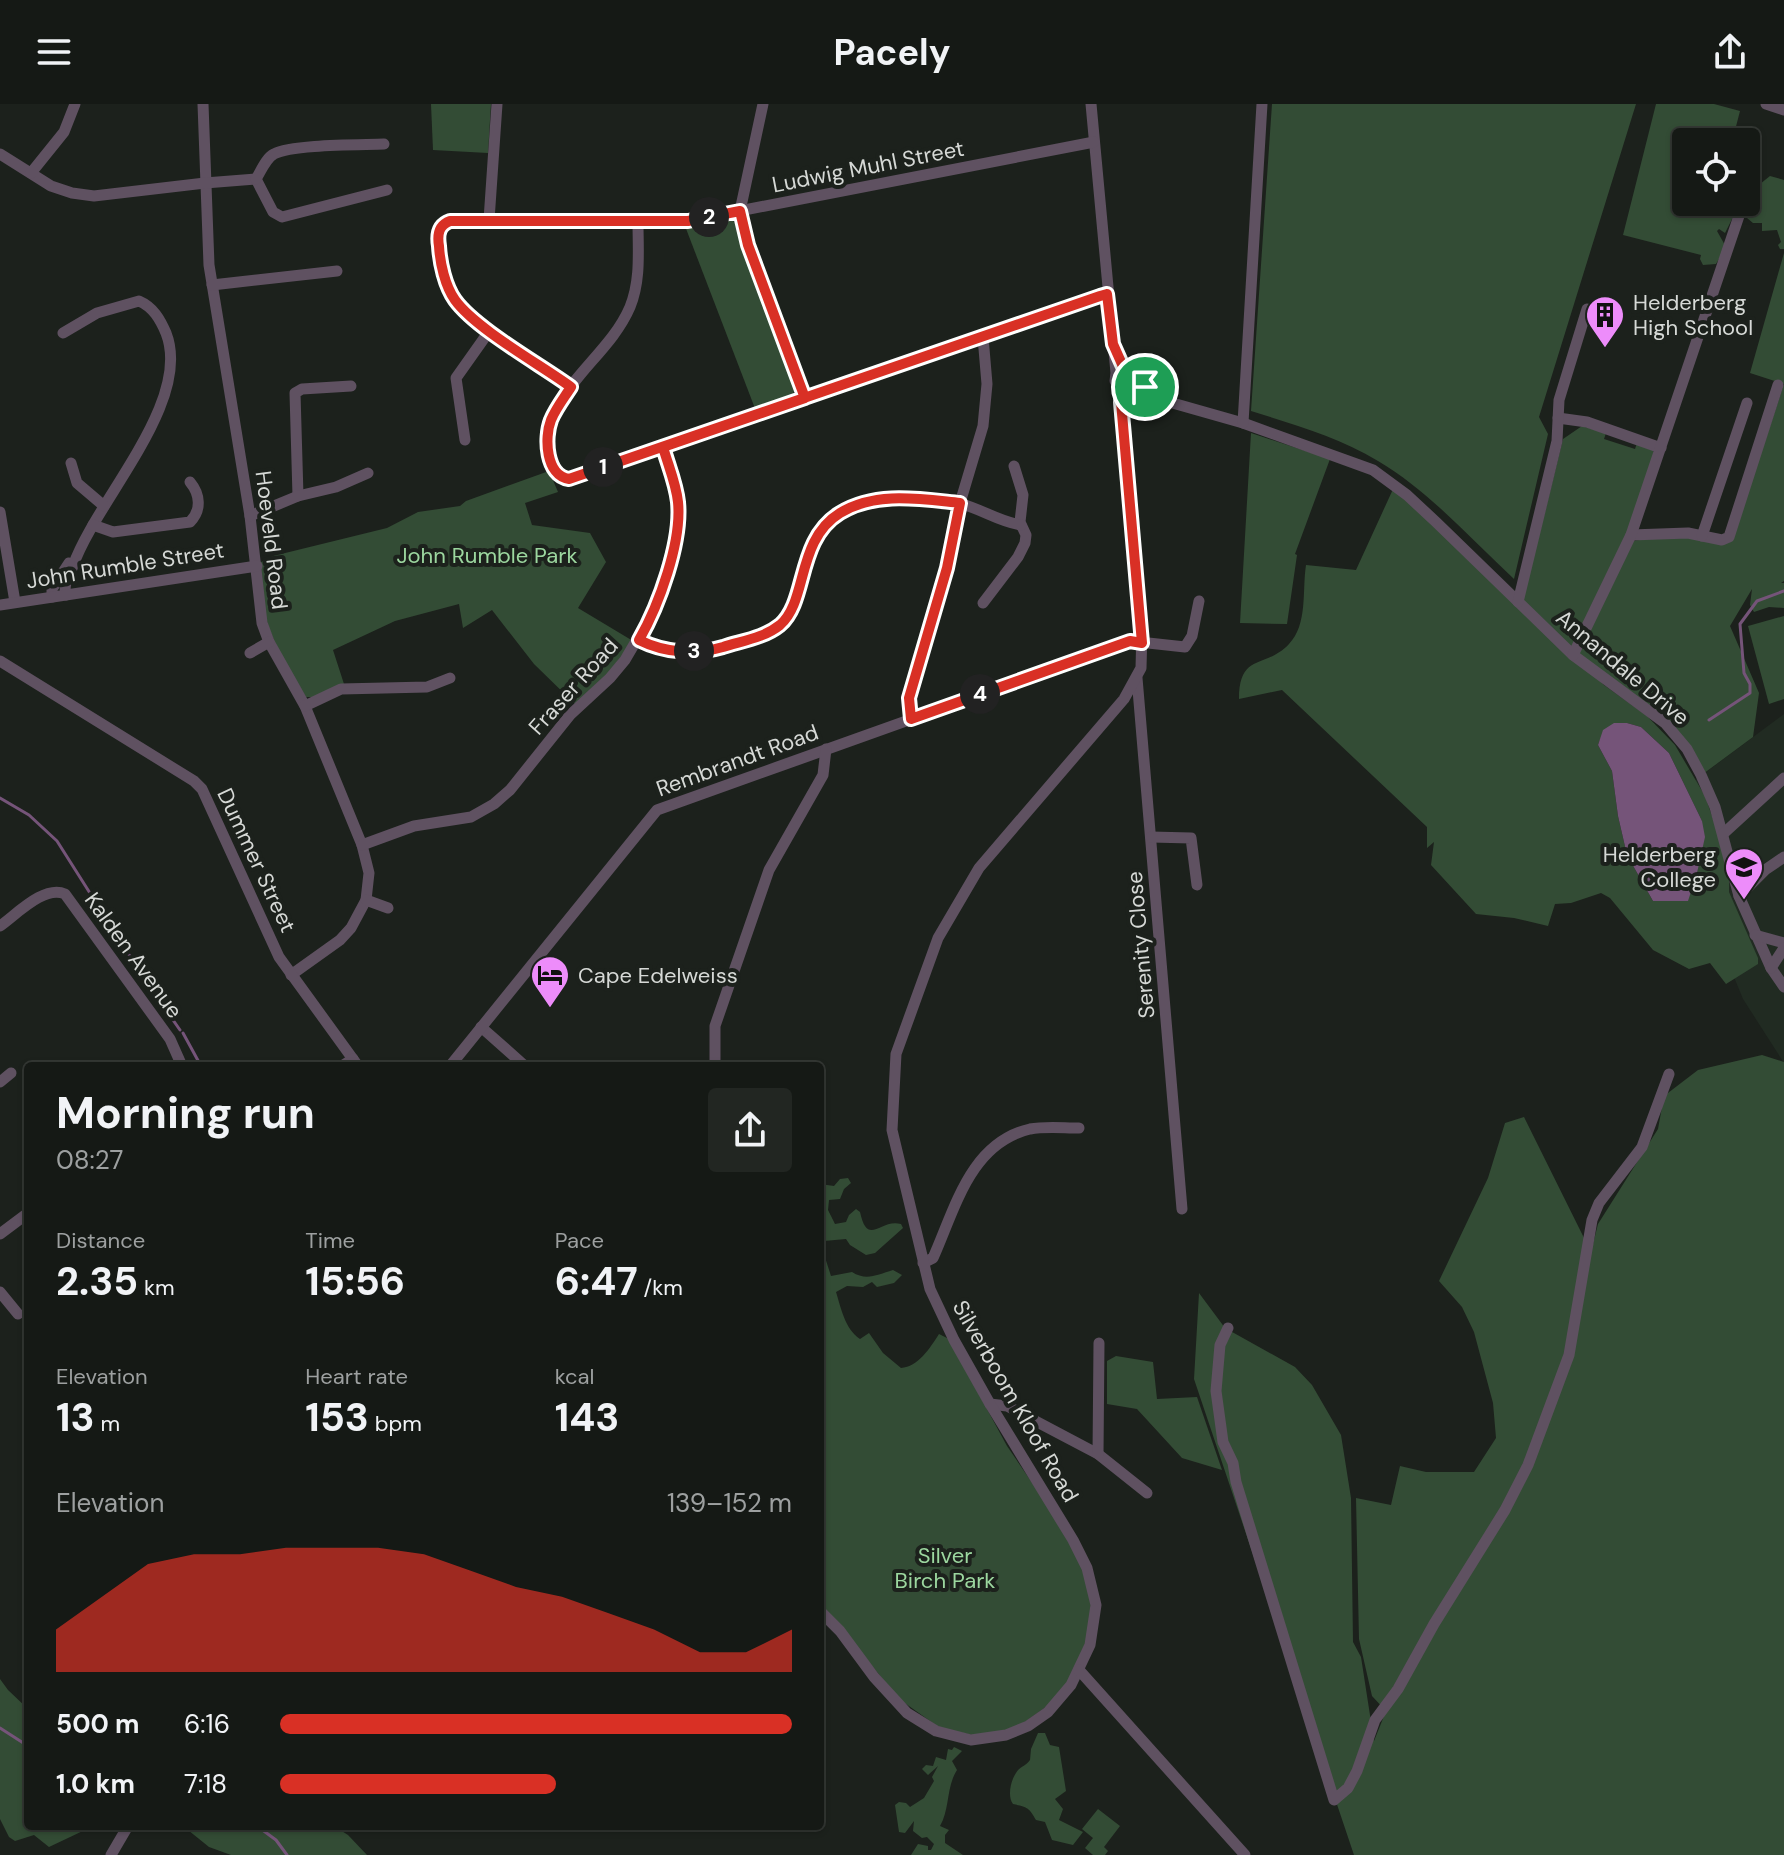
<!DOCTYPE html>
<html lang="en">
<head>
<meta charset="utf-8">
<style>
  :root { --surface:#151915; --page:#222622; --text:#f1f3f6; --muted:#9da0a0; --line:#343834; --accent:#d93025 }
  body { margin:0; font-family:"DM Sans",sans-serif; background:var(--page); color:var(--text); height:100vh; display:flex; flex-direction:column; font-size:30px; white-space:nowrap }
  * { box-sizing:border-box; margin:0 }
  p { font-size:26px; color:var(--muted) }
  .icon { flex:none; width:44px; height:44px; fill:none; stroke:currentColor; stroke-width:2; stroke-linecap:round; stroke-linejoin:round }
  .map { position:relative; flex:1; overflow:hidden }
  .panel { position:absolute; left:24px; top:958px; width:800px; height:768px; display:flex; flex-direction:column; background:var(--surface); border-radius:8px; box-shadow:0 2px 6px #0004,0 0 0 2px var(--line) }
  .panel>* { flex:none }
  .controls { position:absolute; left:1672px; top:24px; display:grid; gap:16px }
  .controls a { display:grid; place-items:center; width:88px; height:88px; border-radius:8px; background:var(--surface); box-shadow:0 2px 6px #0004,0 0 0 2px var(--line); font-size:40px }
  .pin { position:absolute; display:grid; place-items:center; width:68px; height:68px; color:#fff; margin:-34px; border:4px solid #fff; border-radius:50%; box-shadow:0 2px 8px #0007 }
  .km { position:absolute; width:40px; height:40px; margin:-20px; border-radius:50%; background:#222; color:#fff; font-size:22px; line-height:40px; text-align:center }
  .round { display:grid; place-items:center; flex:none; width:84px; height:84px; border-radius:8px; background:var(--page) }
  .summary { display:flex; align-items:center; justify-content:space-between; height:136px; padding:0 32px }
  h1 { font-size:44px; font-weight:700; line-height:60px }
  .stats { display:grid; grid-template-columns:repeat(3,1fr); gap:12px; height:136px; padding:8px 32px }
  .stats div { display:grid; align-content:center }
  .stats b { font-size:40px; font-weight:700 }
  .stats small { font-size:22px; font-weight:400 }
  .stats p { font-size:22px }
  .chart { height:224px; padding:16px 32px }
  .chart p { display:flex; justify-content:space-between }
  .chart svg { width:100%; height:144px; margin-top:8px; fill:var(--accent); opacity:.7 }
  ul { padding:0 32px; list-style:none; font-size:26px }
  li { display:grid; grid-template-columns:128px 96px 1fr; align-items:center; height:60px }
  li i { height:20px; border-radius:10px; background:var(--accent) }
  header { display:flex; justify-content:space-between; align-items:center; height:104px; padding:0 32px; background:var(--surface); font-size:36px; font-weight:700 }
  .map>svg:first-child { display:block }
  .built { fill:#212b22 }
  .green { fill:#334c35; fill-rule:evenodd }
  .water { fill:#755479 }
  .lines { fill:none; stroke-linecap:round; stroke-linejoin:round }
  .stream { stroke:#755479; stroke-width:3 }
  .minor { stroke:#5f5161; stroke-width:11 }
  .route-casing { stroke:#fff; stroke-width:16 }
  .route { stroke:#d93025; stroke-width:10 }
  .labels { text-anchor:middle; stroke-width:8; stroke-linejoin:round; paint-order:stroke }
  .street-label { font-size:22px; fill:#d6d9d6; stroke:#1c211c }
  .poi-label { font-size:22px; fill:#d6d9d6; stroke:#1c211c; text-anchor:start }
  .park-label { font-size:22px; fill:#9cd79f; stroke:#1c211c }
</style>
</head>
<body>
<header><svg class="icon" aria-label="menu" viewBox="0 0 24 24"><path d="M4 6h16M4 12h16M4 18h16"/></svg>Pacely<svg class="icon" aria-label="share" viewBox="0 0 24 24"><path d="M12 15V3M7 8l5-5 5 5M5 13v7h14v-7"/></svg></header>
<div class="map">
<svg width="1784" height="1751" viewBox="0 0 1784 1751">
  <rect width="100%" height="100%" fill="#1c211c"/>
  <!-- built -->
  <polygon class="built" points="1784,610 1784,959 1743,895 1663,700"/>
  <!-- green -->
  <g class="green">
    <polygon points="431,0 491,0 488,49 433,46"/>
    <path d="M1272 0H1636L1539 313 1548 330 1514 475C1471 435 1429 387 1378 357 1339 333 1295 321 1251 307Z"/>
    <polygon points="1656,0 1714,0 1740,7 1732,38 1686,38 1686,98 1717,98 1715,111 1722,104 1721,98 1746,98 1746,52 1753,52 1761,62 1757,75 1760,80 1770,72 1784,76 1784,145 1780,145 1778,141 1781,138 1777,126 1762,127 1762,119 1753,119 1747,114 1748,111 1746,108 1732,115 1725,129 1719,125 1717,127 1726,143 1716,160 1703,161 1700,155 1701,151 1623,131"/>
    <polygon points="728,113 738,121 796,283 791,294 756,307 685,122"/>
    <polygon points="1784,149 1784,477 1781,479 1784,479 1784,504 1769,503 1754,508 1750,501 1752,485 1730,522 1759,589 1753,633 1703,670 1690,644 1578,550 1630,437 1687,431 1724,438 1737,421 1784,280 1750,269"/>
    <polygon points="1582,322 1606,329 1604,335 1635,345 1637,339 1653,346 1655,354 1628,430 1574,546 1523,496 1563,335"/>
    <polygon points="1251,329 1330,355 1295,450 1297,451 1287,520 1240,519"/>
    <path d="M549 367 558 388 525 399 532 421 590 429 606 458 578 504 633 537 609 568 575 600 534 560 492 506 463 524 459 500 395 517 333 546 344 580 313 593H306C276 542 258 519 261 458L273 452 387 424 418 408 460 402 466 397Z"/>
    <path d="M1394 383 1604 581 1647 612 1675 641 1705 692 1729 761V788L1758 854V860L1726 880 1710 859 1689 865 1653 846 1610 794 1601 789 1571 799 1555 800 1548 822 1514 814 1476 810 1431 761 1434 738 1427 744V723L1282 586 1239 595C1239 548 1266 565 1289 540 1308 520 1302 487 1306 461L1356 466ZM1627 619 1641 623 1669 649 1702 717 1697 769 1692 780 1653 797 1627 751 1618 712 1612 667 1598 641C1604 625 1610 620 1627 619Z"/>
    <polygon points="1784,512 1784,595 1769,600 1748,522"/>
    <polygon points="1762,951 1784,958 1784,1751 1354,1751 1194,1275 1199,1189 1225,1224 1295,1263 1312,1281 1341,1331 1351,1394 1353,1538 1361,1553 1374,1637 1386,1607 1372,1592 1359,1535 1356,1394 1391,1401 1400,1362 1426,1368 1474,1368 1496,1334 1493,1299 1474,1228 1462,1203 1439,1177 1488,1074 1505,1019 1524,1013 1586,1138 1593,1140 1598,1120 1658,1025 1664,992 1698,966"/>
    <path d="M848 1074 851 1079 844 1085 840 1095 829 1096 828 1106 835 1120 846 1118 849 1111 856 1105 860 1108C868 1144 880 1114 901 1120L903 1124 875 1149 866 1151 850 1141 846 1135 824 1137 822 1144 831 1172 852 1168C866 1177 877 1171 893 1166L902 1171 894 1179 877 1183 872 1178 863 1183 847 1182 836 1188C841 1204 845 1225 860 1235L869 1229 883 1249 901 1264C918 1263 930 1244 939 1230L949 1235 1007 1342 1050 1405 1083 1464 1091 1496 1090 1537 1073 1571 1050 1600 1015 1625 977 1632 940 1624 899 1595 829 1509 820 1501V1080L834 1082 840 1075Z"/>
    <polygon points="1116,1252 1153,1258 1157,1295 1197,1293 1222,1366 1182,1354 1137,1305 1107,1300 1107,1257"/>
    <polygon points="0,1575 8,1586 28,1605 28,1722 102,1722 87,1725 49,1743 34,1731 15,1737 9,1733 0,1715"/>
    <path d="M1038 1629H1045L1050 1641 1059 1643 1066 1687 1055 1695 1063 1705 1059 1716 1083 1728 1073 1741 1052 1736 1045 1718 1036 1716C1029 1703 1027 1703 1013 1700 1007 1692 1011 1676 1016 1669 1019 1663 1026 1662 1030 1656L1031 1645Z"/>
    <path d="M954 1643 962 1647 952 1657 957 1666C946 1683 950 1705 940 1722L949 1726 945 1731V1739L963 1751H911L918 1740 928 1742V1746H931L934 1740 927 1733 922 1734 913 1727 914 1717 905 1729 899 1728 895 1701 899 1698 906 1699 910 1703 924 1694 934 1677 932 1673 938 1662 928 1671 922 1665 926 1661 933 1662 936 1653 946 1656 948 1645 952 1646Z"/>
    <polygon points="1098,1705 1120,1722 1104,1743 1108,1747 1105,1751 1093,1751 1085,1744 1093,1734 1082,1725"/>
    <polygon points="183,1722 334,1722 348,1731 367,1751 231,1751 209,1743"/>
  </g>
  <!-- water -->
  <polygon class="water" points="1614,619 1627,619 1641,623 1669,649 1702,717 1705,733 1697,769 1688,797 1653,797 1627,751 1618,712 1612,667 1598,641 1603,626"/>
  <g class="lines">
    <!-- stream -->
    <g class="stream">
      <polyline points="1709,616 1750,589 1750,580 1744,569 1740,520 1757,497 1784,487"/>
      <polyline points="0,694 29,711 57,737 145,876 180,926"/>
      <polyline points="183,929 201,962"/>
      <polyline points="0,1624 28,1642"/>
      <polyline points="257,1722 276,1736 287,1751"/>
    </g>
    <!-- minor -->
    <g class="minor">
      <polyline points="203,0 209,161 250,412 262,519 269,538 305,602 362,741 369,769 366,796 351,824 340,836 291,871"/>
      <polyline points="763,0 740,107 748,141 805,294"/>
      <polyline points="1091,0 1116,269 1115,277 1120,282 1128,280 1130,273 1127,268 1122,266 1116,269"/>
      <polyline points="1766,0 1784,6"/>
      <polyline points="0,50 51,82 72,89 94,92 205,79 256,75"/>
      <polyline points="31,69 64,28 75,0"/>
      <polyline points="256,75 273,108 282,113 387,86"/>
      <path d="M256 75C261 67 266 54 274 50 292 40 362 41 384 40"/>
      <polyline points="489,116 497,0"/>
      <path d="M638 118C638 147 641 176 630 203 606 259 540 286 550 355 552 367 557 374 569 375L1107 190"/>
      <polyline points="212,181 337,167"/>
      <path d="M63 229 97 209 139 197C153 203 160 215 166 229 193 298 96 396 73 462 69 472 63 480 66 491"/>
      <polyline points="1129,270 1169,298 1243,319 1373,366 1407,391 1436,418 1573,551 1665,619 1687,645 1701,671 1715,703 1739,792 1771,864 1784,883"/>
      <path d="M571 283C540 262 477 225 456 197 447 185 444 169 441 156 438 143 435 131 443 120L466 116 688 117 1094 38"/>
      <polyline points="1558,314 1587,318 1661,344"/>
      <polyline points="1243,319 1262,0"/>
      <polyline points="465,336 456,274 490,226"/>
      <polyline points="71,359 77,379 104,402"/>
      <polyline points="298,392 295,289 302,285 351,282"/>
      <polyline points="0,408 15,498"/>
      <polyline points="250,412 298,392 336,383 368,369"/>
      <path d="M93 421 113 428 190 418C202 406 200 390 190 378"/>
      <polyline points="1631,431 1688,429 1722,436 1729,433 1778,281"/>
      <polyline points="1702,432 1747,299"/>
      <polyline points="52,493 52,485 69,459"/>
      <polyline points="1518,498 1557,337 1559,296 1587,205"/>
      <polyline points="983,499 1018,453 1025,439 1026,431 1020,418 1023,391 1014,362"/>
      <polyline points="0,501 257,462"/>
      <path d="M639 536C675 553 709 547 746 536 759 532 775 528 784 517 791 507 794 494 798 483 811 441 821 411 867 398 894 390 930 392 958 399 980 404 999 418 1021 421"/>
      <polyline points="250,549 269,538"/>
      <polyline points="1573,551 1631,431 1742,103"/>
      <polyline points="0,557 194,677 202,685 279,853 358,962"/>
      <polyline points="1137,574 1182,1105"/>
      <polyline points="305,602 341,585 427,583 450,574"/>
      <polyline points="911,615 909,594 947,464 960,399 983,322 987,280 983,233"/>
      <polyline points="1723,730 1784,674"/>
      <polyline points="1151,733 1191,734 1197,781"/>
      <polyline points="362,741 414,722 471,713 494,700 510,686 570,611 610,574 625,556 656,503 676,429 678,398 663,343"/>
      <polyline points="1739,792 1765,766 1784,753"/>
      <polyline points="366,796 388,804"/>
      <path d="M0 822C17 810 44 781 65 790L170 935 182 962"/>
      <polyline points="1755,831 1784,839"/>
      <polyline points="1771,864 1784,844"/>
      <polyline points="481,923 525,962"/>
      <polyline points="342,962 353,955"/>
      <polyline points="450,962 657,706 1130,537 1185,543 1192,532 1199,497"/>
      <polyline points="715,962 715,922 769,766 823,671 826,645"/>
      <polyline points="0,978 11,969"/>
      <polyline points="0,1130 28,1109"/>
      <path d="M923 1159 933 1154C955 1105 970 1039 1030 1025 1045 1022 1063 1024 1079 1024"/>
      <polyline points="0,1188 18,1210"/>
      <polyline points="1228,1224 1220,1241 1216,1287 1223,1338 1233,1359 1236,1378 1334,1696 1348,1684 1357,1667 1375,1616 1398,1585 1434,1520 1505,1406 1528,1361 1569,1251 1592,1116 1599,1099 1642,1043 1669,970"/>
      <polyline points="990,1300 1007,1302 1098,1350 1147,1389"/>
      <polyline points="1098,1350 1099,1239"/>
      <polyline points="820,1507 840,1527 874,1573 907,1609 936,1627 971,1636 1006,1631 1028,1622 1048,1608 1071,1581 1090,1541 1096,1501 1087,1464 1073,1436 990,1300 954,1236 930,1185 892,1026 896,950 938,834 979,764 1124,595 1141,564 1142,526 1118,281"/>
      <polyline points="1079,1566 1245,1751"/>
      <polyline points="111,1751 128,1722"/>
    </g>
  </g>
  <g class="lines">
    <defs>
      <path id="route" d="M1145 283 1125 267 1113 240 1107 190 1100 192C923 253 746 314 569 375 546 372 544 334 551 316 556 304 564 294 571 283 541 261 476 225 455 196 445 182 440 159 439 142 437 130 439 121 450 117H688L740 107 748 141 805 294 663 343C668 361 676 379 678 398 682 438 659 501 639 536 665 549 695 551 723 543 741 537 764 534 780 521 808 497 796 436 840 409 876 387 920 395 960 399L947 464 909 594 911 615 1130 537 1142 539 1121 298 1125 282 1129 278 1145 283"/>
    </defs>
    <!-- route casing -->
    <use href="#route" class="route-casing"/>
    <!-- route -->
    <use href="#route" class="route"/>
  </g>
  <!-- icons -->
  <defs>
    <symbol id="building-pin" viewBox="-11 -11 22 30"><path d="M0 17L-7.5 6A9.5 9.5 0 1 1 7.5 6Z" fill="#ed8cfa" stroke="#1c211c"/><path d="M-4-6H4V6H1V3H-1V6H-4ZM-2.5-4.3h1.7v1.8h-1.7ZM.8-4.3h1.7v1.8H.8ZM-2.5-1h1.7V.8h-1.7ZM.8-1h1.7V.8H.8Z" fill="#111"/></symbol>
    <symbol id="university-pin" viewBox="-11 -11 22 30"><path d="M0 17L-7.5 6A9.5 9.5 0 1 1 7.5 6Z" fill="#ed8cfa" stroke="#1c211c"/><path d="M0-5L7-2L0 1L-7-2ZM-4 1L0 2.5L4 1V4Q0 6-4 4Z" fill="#111"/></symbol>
    <symbol id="hotel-pin" viewBox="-11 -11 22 30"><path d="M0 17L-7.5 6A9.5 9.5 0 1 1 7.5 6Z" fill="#ed8cfa" stroke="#1c211c"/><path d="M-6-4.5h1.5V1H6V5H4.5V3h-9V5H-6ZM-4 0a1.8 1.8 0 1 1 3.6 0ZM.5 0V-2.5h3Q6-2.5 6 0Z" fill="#111"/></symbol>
  </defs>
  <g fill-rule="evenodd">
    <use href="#building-pin" x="1583" y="189" width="44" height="60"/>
    <use href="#university-pin" x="1722" y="741" width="44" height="60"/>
    <use href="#hotel-pin" x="528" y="849" width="44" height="60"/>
  </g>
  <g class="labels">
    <!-- street labels -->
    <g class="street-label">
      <text transform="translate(868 62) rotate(-11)" y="8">Ludwig Muhl Street</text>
      <text transform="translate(272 436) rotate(83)" y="8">Hoeveld Road</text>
      <text transform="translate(125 461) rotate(-9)" y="8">John Rumble Street</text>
      <text transform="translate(1623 563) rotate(40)" y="8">Annandale Drive</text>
      <text transform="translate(573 582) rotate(-48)" y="8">Fraser Road</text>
      <text transform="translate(737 656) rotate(-20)" y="8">Rembrandt Road</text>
      <text transform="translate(257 756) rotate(65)" y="8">Dummer Street</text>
      <text transform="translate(1140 841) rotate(-95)" y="8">Serenity Close</text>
      <text transform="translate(134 851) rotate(54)" y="8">Kalden Avenue</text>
      <text transform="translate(1016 1297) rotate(60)" y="8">Silverboom Kloof Road</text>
    </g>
    <!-- poi labels -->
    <g class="poi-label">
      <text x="1633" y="206">Helderberg<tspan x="1633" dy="25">High School</tspan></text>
      <text x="1716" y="758" text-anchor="end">Helderberg<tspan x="1716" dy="25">College</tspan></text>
      <text x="578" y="879">Cape Edelweiss</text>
    </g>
    <!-- park labels -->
    <g class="park-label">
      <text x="487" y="459">John Rumble Park</text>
      <text x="945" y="1459">Silver<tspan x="945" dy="25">Birch Park</tspan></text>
    </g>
  </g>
</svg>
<div class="controls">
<a><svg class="icon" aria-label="locate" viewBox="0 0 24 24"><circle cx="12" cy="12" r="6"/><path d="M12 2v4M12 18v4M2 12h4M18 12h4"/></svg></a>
</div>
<div class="pin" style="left:1145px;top:283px;background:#1e9e55"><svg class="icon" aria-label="arrive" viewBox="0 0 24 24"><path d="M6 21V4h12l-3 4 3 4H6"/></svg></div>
<b class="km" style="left:603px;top:363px">1</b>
<b class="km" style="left:709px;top:113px">2</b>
<b class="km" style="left:694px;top:547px">3</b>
<b class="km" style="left:980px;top:590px">4</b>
<section class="panel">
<div class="summary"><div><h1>Morning run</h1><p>08:27</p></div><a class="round"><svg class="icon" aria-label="share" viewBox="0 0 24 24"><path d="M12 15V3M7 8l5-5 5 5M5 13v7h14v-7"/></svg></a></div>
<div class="stats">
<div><p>Distance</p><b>2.35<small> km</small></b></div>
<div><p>Time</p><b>15:56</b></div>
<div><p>Pace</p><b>6:47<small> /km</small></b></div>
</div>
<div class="stats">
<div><p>Elevation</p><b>13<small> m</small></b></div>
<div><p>Heart rate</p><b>153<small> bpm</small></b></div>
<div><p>kcal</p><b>143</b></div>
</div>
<div class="chart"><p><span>Elevation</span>139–152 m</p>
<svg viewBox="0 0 160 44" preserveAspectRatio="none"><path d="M0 44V31L10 21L20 11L30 8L40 8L50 6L60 6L70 6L80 8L90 13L100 18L110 21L120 26L130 31L140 38L150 38L160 31V44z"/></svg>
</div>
<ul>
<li><b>500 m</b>6:16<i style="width:100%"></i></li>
<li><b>1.0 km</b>7:18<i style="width:54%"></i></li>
</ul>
</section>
</div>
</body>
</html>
